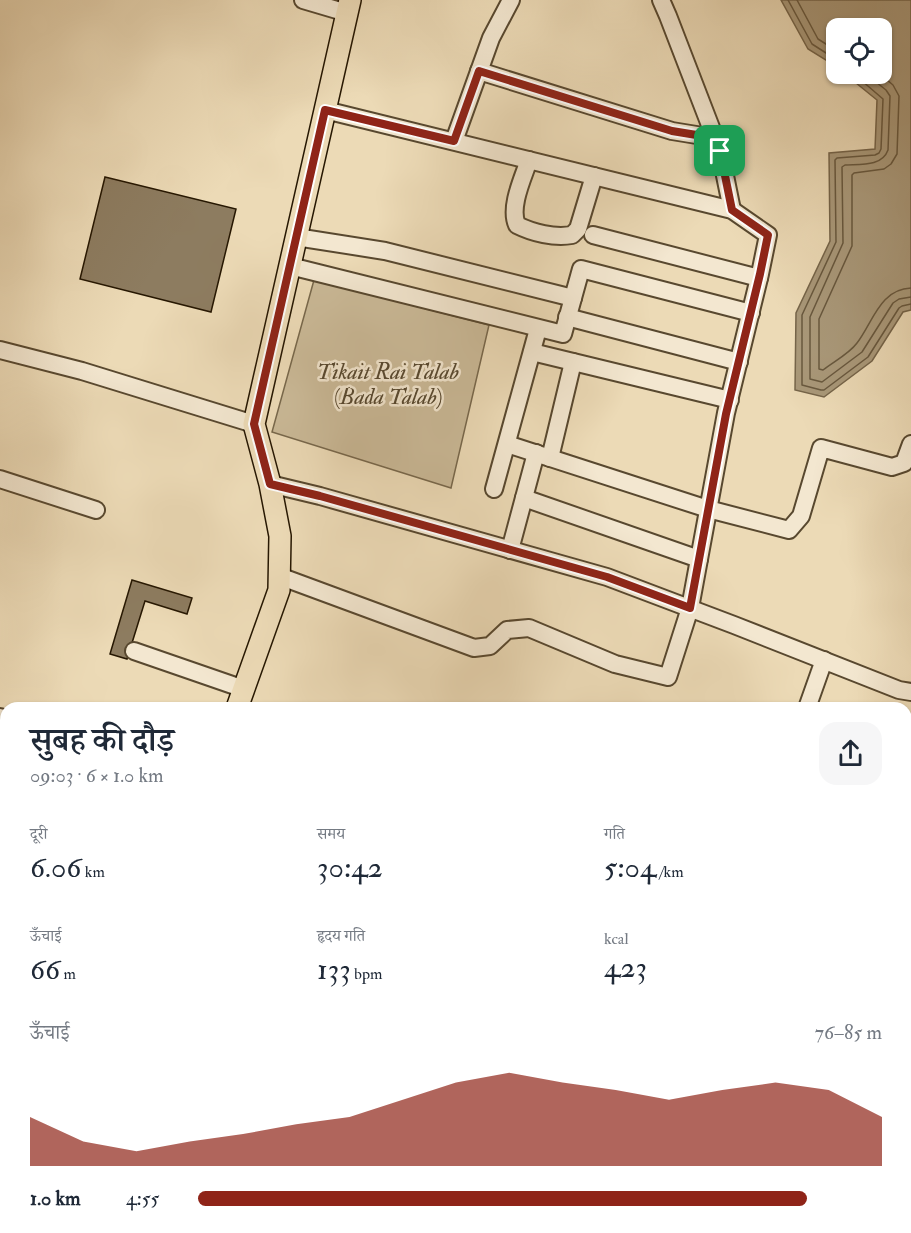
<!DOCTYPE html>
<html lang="hi">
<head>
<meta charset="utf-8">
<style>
  :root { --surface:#fff; --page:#f6f6f7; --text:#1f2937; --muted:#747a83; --accent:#8f2418 }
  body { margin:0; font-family:"IM FELL Double Pica","Noto Serif Devanagari",serif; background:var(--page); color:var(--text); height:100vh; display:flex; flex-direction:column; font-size:22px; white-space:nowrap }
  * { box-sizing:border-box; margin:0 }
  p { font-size:20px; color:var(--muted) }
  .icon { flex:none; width:33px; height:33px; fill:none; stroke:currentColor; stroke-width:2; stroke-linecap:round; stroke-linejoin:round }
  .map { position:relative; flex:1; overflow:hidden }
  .details { position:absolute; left:0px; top:702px; width:912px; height:531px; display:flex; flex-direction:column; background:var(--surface); border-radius:18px 18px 0 0; box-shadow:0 2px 4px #0004 }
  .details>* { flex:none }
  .fabs { position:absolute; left:826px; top:18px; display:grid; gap:12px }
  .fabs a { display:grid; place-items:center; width:66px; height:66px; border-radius:12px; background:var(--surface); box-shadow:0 2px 4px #0004; font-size:30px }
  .pin { position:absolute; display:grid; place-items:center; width:51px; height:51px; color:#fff; margin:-26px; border-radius:12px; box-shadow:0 3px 9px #0006 }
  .round { display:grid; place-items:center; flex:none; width:63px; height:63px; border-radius:18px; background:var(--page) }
  .headline { display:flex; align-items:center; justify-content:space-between; height:102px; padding:0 30px }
  h1 { font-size:33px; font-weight:600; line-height:45px }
  .metrics { display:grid; grid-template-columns:repeat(3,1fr); gap:9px; height:102px; padding:6px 30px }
  .metrics div { display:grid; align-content:center }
  .metrics b { font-size:30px; font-weight:600 }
  .metrics small { font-size:16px; font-weight:400 }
  .metrics p { font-size:16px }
  .chart { height:168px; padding:12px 30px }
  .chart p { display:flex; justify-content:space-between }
  .chart svg { width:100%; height:108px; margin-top:6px; fill:var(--accent); opacity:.7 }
  ul { padding:0 30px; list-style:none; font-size:20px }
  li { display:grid; grid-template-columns:96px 72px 1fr; align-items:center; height:45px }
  li i { height:15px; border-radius:8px; background:var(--accent) }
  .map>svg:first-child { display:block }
  .green { fill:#cab997; stroke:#78684c; stroke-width:1.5 }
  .water { fill:#a99879; stroke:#756449; stroke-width:1.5 }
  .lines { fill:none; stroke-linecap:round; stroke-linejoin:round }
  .shore { stroke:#68583e; stroke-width:1.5 }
  .building { fill:#8d7c60; stroke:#261702; stroke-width:1.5 }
  .minor-casing { stroke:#58482f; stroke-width:20 }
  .major-casing { stroke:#261702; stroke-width:24 }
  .minor { stroke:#f3e7d0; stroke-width:16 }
  .major { stroke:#ecdab6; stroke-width:21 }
  .route-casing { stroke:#fff; stroke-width:12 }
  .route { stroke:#8f2418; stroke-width:8 }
  .labels { text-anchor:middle; stroke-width:5; stroke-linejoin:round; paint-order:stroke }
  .park-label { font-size:22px; font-style:italic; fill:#57482f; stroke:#f3e7d0 }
</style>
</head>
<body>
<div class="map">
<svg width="911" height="1233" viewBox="0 0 911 1233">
  <rect width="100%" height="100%" fill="#ecdab6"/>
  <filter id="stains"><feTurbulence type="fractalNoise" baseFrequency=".00333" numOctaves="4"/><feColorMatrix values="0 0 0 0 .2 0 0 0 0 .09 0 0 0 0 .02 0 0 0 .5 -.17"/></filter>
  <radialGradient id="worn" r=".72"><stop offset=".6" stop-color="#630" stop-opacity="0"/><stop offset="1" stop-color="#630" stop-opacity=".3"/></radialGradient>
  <!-- green -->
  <g class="green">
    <polygon points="314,280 489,325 451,488 272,432"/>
    <rect x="545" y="1227" width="30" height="6"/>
  </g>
  <!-- water -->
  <polygon class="water" points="781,0 911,0 911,310 903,312 872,361 824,397 795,390 796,313 830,241 829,153 875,149 877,100 845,74 882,74 882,28 837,28 837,67 808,49"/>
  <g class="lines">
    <!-- shore -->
    <g class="shore">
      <polyline points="788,0 812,44 837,60"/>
      <polyline points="797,0 818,39 837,51"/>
      <polyline points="854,74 883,99 881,149 879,153 875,155 837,158 835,160 836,242 802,315 802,385 821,390 824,390 868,357 899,308 902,306 911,304"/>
      <path d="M866 74 886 90 890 96 888 150C882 167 860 164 845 165L842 167 843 243 810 317V379L822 382 862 352 893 303 899 299 911 297"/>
      <path d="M880 74 893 85 899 96 897 154 891 164 884 169 854 173 852 175V246L819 319V369L823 370C833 362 849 354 857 343 873 322 880 289 911 288"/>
    </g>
  </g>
  <!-- building -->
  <g class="building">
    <polygon points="105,177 236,209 211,312 80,279"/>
    <polygon points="132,580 192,598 187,614 145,601 127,659 110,654"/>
    <polygon points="0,728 6,731 6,750 0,747"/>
    <polygon points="0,755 6,758 6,777 0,774"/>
    <polygon points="0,792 6,795 6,837 0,834"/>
    <polygon points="0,859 6,862 6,933 0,945"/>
    <polygon points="6,979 6,1015 0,1012 0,991"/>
  </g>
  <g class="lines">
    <defs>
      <g id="minor">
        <polyline points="303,0 347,13"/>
        <polyline points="661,0 668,16 720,151 732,210"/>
        <polyline points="479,71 672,131 715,138"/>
        <polyline points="454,141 491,38 511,0"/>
        <path d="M529 160C523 178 509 207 517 225 533 233 554 238 572 235L578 229 594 176"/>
        <polyline points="593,235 759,278"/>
        <polyline points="296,237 385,251 573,298"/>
        <polyline points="290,266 563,334 581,269 751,313"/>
        <polyline points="567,317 739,362"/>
        <polyline points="0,350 82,371 254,424"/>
        <polyline points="532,352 730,400"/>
        <polyline points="507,444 708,509 789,530 801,516 821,448 892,467 904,463 911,444"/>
        <polyline points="550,458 573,362"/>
        <polyline points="0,479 96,510"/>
        <polyline points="270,484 320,496 607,577 734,625 899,690 911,692"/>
        <polyline points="494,489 538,329"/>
        <polyline points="524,498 699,559"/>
        <polyline points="510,550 536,453"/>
        <polyline points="279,576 474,648 490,646 507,630 529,628 615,664 668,677 690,608 726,413 760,274 768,235 732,210 325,110"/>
        <polyline points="134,651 244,689"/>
        <polyline points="807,708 824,660"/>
        <polyline points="0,717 6,719"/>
        <polyline points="906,762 911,764"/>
        <polyline points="0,784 6,787"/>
        <polyline points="906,820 911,818"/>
        <polyline points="0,846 6,849"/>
        <polyline points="906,925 911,925"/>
        <polyline points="0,962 6,950"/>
        <polyline points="906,977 911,977"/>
        <polyline points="0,1024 6,1028"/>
        <polyline points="906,1137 911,1137"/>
        <polyline points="238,1227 243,1233"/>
        <polyline points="434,1227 435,1233"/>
        <polyline points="535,1227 536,1233"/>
        <polyline points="667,1227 667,1233"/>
        <polyline points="743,1227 753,1233"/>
        <polyline points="786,1227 795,1233"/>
        <polyline points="586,1230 633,1227"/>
        <polyline points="61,1233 67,1227"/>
        <polyline points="118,1233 124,1227"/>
        <polyline points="207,1233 209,1227"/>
        <polyline points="291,1233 292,1227"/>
        <polyline points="858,1233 861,1227"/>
      </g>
      <g id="major">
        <polyline points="237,708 279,590 280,536 270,484 254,424 350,0"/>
        <polyline points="0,1155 6,1146"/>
      </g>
    </defs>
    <!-- minor casing -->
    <use href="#minor" class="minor-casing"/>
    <!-- major casing -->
    <use href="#major" class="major-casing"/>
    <!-- minor -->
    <use href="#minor" class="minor"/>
    <!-- major -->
    <use href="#major" class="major"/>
  </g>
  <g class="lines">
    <defs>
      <polygon id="route" points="479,71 672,131 715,138 720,151 732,210 768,235 760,274 726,414 690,608 607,577 320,496 270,484 254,424 325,110 454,141"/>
    </defs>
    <!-- route casing -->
    <use href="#route" class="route-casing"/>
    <!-- route -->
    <use href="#route" class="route"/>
  </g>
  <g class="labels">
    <!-- park labels -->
    <g class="park-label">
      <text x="388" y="379">Tikait Rai Talab<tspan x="388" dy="25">(Bada Talab)</tspan></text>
    </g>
  </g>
  <rect width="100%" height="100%" filter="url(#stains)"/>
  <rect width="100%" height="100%" fill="url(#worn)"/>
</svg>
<div class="fabs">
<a><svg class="icon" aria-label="locate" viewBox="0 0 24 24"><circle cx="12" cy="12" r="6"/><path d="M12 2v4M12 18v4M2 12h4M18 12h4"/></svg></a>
</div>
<div class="pin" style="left:720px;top:151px;background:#1e9e55"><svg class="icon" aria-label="arrive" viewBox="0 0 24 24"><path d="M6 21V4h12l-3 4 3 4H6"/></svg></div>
<section class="details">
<div class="headline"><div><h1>सुबह की दौड़</h1><p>09:03 · 6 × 1.0 km</p></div><a class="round"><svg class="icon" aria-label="share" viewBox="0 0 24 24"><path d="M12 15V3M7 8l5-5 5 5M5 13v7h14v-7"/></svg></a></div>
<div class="metrics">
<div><p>दूरी</p><b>6.06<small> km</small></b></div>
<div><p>समय</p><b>30:42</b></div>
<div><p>गति</p><b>5:04<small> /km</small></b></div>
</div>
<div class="metrics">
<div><p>ऊँचाई</p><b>66<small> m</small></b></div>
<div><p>हृदय गति</p><b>133<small> bpm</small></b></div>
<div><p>kcal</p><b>423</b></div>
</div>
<div class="chart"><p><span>ऊँचाई</span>76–85 m</p>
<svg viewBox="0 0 160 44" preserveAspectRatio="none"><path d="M0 44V24L10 34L20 38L30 34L40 31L50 27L60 24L70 17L80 10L90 6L100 10L110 13L120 17L130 13L140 10L150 13L160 24V44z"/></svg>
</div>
<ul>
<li><b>1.0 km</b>4:55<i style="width:89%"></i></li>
</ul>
</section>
</div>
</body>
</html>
